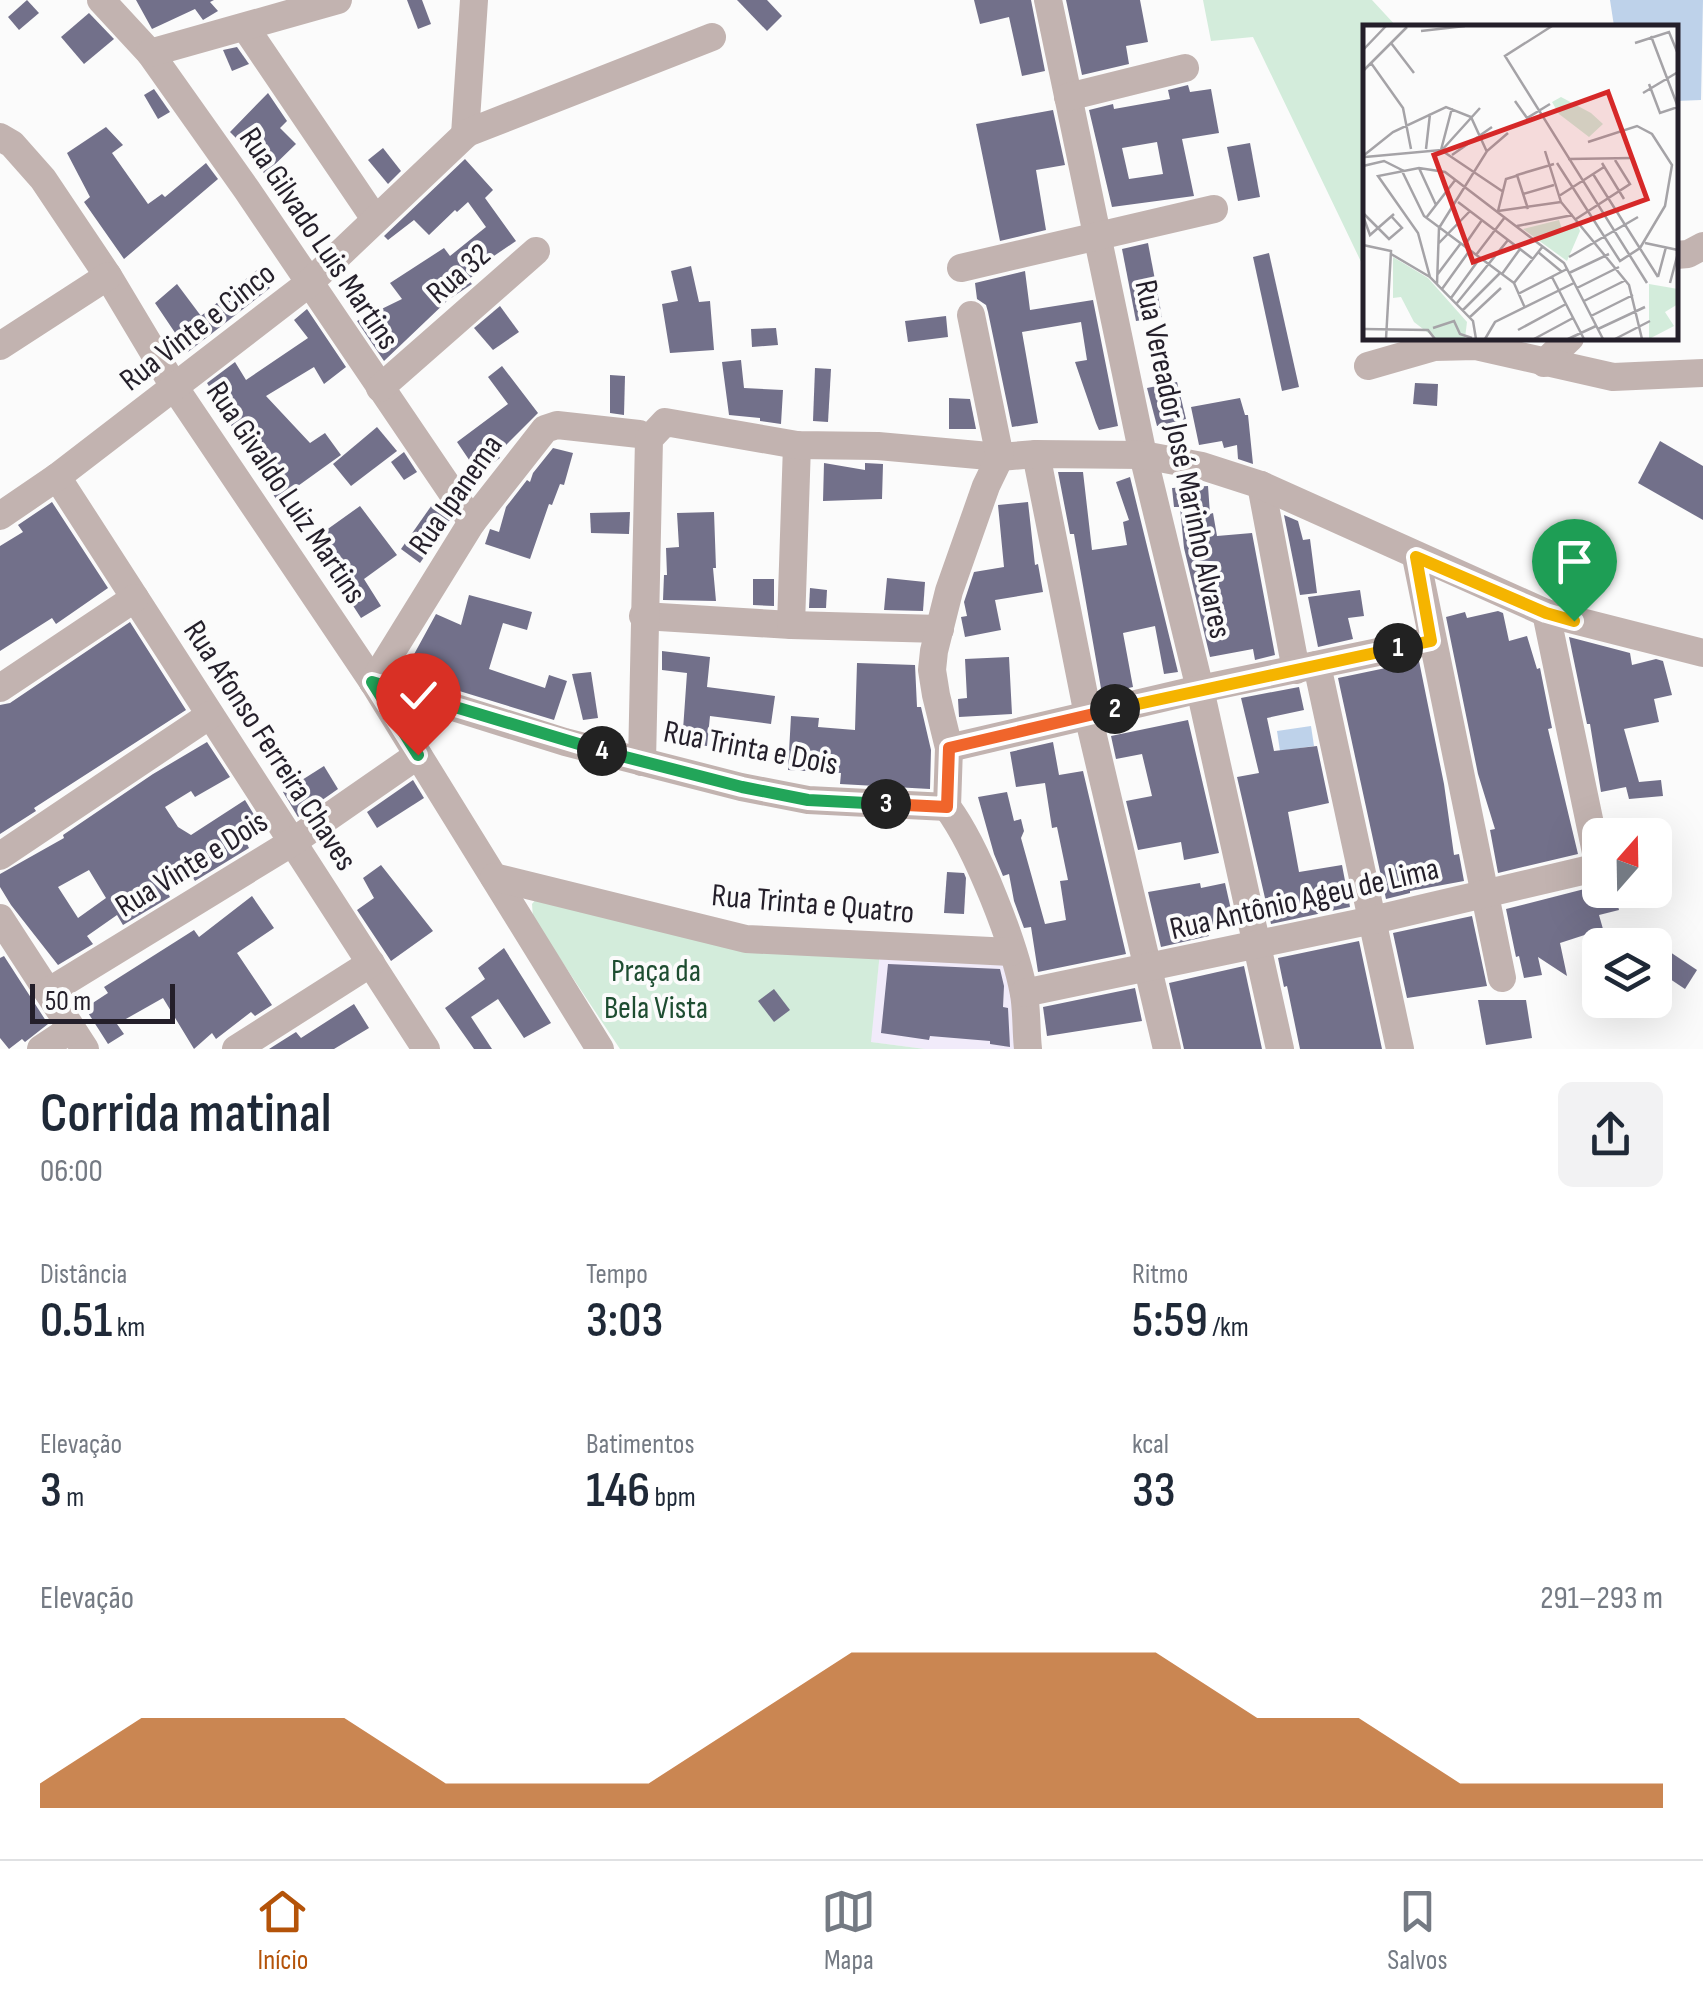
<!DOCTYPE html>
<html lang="pt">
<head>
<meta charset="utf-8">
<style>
  :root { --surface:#fff; --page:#f2f2f3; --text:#1f2937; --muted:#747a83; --line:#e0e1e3; --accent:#b45309 }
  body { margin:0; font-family:"Sofia Sans Condensed",sans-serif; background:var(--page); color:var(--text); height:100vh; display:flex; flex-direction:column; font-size:38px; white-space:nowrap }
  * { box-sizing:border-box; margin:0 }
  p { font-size:32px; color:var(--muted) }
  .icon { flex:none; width:55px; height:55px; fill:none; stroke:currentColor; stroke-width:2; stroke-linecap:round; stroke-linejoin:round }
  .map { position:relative; height:1049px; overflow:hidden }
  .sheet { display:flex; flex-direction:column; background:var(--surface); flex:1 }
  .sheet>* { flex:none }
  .needle { width:65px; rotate:20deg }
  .buttons { position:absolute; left:1582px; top:818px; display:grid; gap:20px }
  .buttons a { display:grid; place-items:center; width:90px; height:90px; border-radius:15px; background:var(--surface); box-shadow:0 10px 40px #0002; font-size:50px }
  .scale { position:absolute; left:30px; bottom:25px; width:145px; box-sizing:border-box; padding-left:10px; border:5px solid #241f2a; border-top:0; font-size:28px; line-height:35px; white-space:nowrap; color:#241f2a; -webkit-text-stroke:8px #fbfbfb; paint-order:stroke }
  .pin { position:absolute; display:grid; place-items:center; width:85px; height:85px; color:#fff; margin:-102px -42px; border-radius:50% 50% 50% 0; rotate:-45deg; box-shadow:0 0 10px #0007 }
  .pin .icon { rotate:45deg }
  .km { position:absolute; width:50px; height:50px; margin:-25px; border-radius:50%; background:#222; color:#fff; font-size:28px; line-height:50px; text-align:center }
  .round { display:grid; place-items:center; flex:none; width:105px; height:105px; border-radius:15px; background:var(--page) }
  .overview { display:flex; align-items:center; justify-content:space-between; height:170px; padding:0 40px }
  h1 { font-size:55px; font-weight:600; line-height:75px }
  .stats { display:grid; grid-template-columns:repeat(3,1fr); gap:15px; height:170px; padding:10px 40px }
  .stats div { display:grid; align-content:center }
  .stats b { font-size:50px; font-weight:600 }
  .stats small { font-size:28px; font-weight:400 }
  .stats p { font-size:28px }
  .chart { height:280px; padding:20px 40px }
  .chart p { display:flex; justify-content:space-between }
  .chart svg { width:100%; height:180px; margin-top:10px; fill:var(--accent); opacity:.7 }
  .menu { display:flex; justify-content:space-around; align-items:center; height:140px; border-top:2px solid var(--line); background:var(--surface); font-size:28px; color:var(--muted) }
  .menu a { display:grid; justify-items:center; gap:5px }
  .menu .on { color:var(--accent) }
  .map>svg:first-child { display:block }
  .built { fill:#f1ebfa }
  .green { fill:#d3ecdb }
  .water { fill:#bed2ea }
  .building { fill:#72708a; fill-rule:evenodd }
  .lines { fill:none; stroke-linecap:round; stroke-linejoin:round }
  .minor { stroke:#c2b3b0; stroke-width:28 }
  .split-1-casing { stroke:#fff; stroke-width:20 }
  .split-2-casing { stroke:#fff; stroke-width:20 }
  .split-3-casing { stroke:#fff; stroke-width:20 }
  .split-4-casing { stroke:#fff; stroke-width:20 }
  .split-5-casing { stroke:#fff; stroke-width:20 }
  .split-1 { stroke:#f5b400; stroke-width:12 }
  .split-2 { stroke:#f5b400; stroke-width:12 }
  .split-3 { stroke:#f0652b; stroke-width:12 }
  .split-4 { stroke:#22a559; stroke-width:12 }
  .split-5 { stroke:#22a559; stroke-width:12 }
  .labels { text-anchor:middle; stroke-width:8; stroke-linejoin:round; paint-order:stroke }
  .street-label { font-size:32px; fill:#241f2a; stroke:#fbfbfb }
  .park-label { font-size:32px; fill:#1e4d31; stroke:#fbfbfb }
  .inset-road { fill:none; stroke:#a5a3a7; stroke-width:2.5 }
  .view { fill:#d62828; fill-opacity:0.15; stroke:#d62828; stroke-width:5 }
  .inset-edge { fill:none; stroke:#241f2a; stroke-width:5 }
</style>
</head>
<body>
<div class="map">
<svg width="1703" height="1049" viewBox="0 0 1703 1049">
  <rect width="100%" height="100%" fill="#fbfbfb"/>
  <!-- built -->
  <polygon class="built" points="880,952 1007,961 1021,1049 925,1049 870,1042"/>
  <!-- green -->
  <g class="green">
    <polygon points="1203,0 1372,0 1397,27 1366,28 1365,270 1253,37 1211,41"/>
    <polygon points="537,898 880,952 871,1042 925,1049 620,1049 533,918 532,904"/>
  </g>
  <!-- water -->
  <g class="water">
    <polygon points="1610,0 1703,0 1701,100 1676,101 1676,28 1614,26"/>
    <polygon points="1311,726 1314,746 1280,751 1277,731"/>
  </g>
  <!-- building -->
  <g class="building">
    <polygon points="27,0 39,13 19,30 8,17"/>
    <polygon points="136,0 214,0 210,2 218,11 203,20 195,9 152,29"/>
    <polygon points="407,0 422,0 431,24 418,29"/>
    <polygon points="737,0 767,0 782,16 767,31"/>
    <polygon points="974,0 1031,0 1045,71 1022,76 1009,17 980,24"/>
    <polygon points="1066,0 1140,0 1148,42 1126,46 1129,64 1082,75"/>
    <polygon points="89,13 114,39 84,64 61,37"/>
    <polygon points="237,47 249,64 232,71 223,50"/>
    <path d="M1188 85 1190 92 1211 89 1219 133 1182 139 1194 196 1112 207 1089 110 1113 104 1114 109 1170 99 1168 90ZM1157 142 1163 174 1129 179 1122 148Z"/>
    <polygon points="154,89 170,112 158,119 144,95"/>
    <polygon points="268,93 287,121 280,128 296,144 265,174 252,161 256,158 230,132"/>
    <polygon points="1053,110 1065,165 1036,170 1046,230 1000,241 976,124"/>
    <polygon points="106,127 123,145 112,153 148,204 162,194 165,197 206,163 218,179 124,259 84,202 90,197 67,153"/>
    <polygon points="1250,143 1260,197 1238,201 1227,147"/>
    <polygon points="383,148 401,171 388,184 368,160"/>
    <polygon points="465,159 493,190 485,198 516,241 485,262 487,264 468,280 472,284 448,300 384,361 357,321 402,299 390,283 444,248 450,256 486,227 468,202 457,212 455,210 429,235 414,220 388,240 384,236"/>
    <polygon points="1148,243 1162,317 1136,321 1122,249"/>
    <polygon points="1269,253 1299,387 1282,391 1253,257"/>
    <polygon points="691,266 699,302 710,301 714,350 670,353 662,304 678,301 671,271"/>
    <polygon points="257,270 270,288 188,352 155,303 177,284 201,316"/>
    <polygon points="1025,271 1030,310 1093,300 1118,426 1099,430 1096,423 1075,362 1087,360 1081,322 1022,332 1038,423 1012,427 988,312 986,305 977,299 975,283"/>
    <polygon points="500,306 519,332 493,350 474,328"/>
    <polygon points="307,309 346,367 324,384 314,367 266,396 310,443 325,433 341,455 277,501 263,476 266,473 217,406 220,404 207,383 235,362 246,380 308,338 294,320"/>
    <polygon points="946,316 948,337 908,342 905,321"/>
    <polygon points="776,328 778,345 752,347 751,329"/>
    <polygon points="741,360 744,388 783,390 781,424 760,421 760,418 729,415 722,362"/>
    <polygon points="502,366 538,413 497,454 500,458 478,473 457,442 508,404 488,377"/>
    <polygon points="815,368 831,369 828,422 813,421"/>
    <polygon points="610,375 625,376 624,415 610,413"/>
    <polygon points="1177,382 1186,419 1157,426 1147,388"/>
    <polygon points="1415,383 1438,384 1437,406 1413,404"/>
    <polygon points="949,398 970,399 976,429 949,429"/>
    <polygon points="1240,398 1245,415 1248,415 1253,464 1238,459 1237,445 1224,448 1222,441 1199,445 1191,407"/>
    <polygon points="377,427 397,451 351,486 333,464"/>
    <polygon points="1660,441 1703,466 1703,520 1638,483"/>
    <polygon points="553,448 573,453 564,485 560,484 552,505 549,504 530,559 485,544 490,529 499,532 506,507 527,480 530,482 533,473"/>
    <polygon points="404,452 417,472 404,480 391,462"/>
    <polygon points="824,463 865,470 865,463 883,464 882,499 823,501"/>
    <polygon points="1058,472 1083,472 1092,550 1127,545 1123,522 1129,520 1116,482 1130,477 1178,672 1164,674 1155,626 1123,633 1133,687 1102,694 1074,534 1070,534"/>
    <polygon points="1208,486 1210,514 1213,513 1217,536 1252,533 1275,655 1255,660 1253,649 1210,657 1184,548 1180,507 1174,507 1172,488"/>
    <polygon points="52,502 108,588 56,624 52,618 0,651 0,546 23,532 18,525"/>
    <polygon points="434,502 450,520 420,563 401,549"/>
    <polygon points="1028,502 1035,565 1038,564 1043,592 995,600 1001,630 965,637 961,617 967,616 964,602 974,572 1004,567 998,505"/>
    <polygon points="360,506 397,555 364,579 381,606 361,618 311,541"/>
    <polygon points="630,512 629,534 591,533 590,513"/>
    <polygon points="714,512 716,568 713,568 716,601 663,600 664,575 667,575 666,548 679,547 677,513"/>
    <polygon points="1284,515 1298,521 1303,540 1310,539 1317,593 1300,595"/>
    <polygon points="887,578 925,582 923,611 884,610"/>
    <polygon points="753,579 774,579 774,606 753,605"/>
    <polygon points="810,588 827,590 826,608 809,608"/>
    <polygon points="1360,590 1364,616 1348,618 1353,639 1318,647 1308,597"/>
    <polygon points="469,595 532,612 527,630 503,623 489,669 545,688 549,675 567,681 554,720 443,686 406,669 436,614 461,625"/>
    <polygon points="1498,611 1503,613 1509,641 1527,636 1537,669 1540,668 1552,728 1548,729 1578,854 1498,873 1490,830 1495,829 1478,774 1446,617 1465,612 1467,618"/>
    <polygon points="130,622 186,710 34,808 36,811 0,834 0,705 10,703"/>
    <polygon points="1569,637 1630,653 1632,665 1656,659 1663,661 1672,695 1654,699 1659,722 1624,729 1639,782 1661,780 1663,796 1629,799 1626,787 1601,792 1590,724 1587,724"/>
    <polygon points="662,651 710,657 707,687 775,696 771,724 710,716 707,746 682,744 687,673 662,670"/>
    <polygon points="1009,657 1012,714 959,717 958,699 967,698 965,659"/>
    <polygon points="1419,661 1444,784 1454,855 1459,854 1464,881 1410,891 1410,893 1386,899 1338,678"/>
    <polygon points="857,663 915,665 917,707 921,707 931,750 930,789 840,784 841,773 788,770 791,716 819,718 818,727 855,730"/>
    <polygon points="591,672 598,718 583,720 572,674"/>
    <polygon points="1299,687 1304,710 1267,718 1274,751 1317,746 1329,803 1288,812 1299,872 1342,865 1350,907 1271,924 1237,777 1259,773 1241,698"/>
    <polygon points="1188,720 1219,853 1184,860 1181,842 1138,850 1126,801 1152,796 1142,754 1116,759 1111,736"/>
    <path d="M207 742 230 777 195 797 191 791 165 807 178 827 191 835 245 800 264 831 246 842 249 848 195 881 189 872 165 888 170 897 123 925 117 915 87 936 93 944 58 965 11 905 0 887V874L64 838 63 835 153 774ZM89 870 106 898 78 918 58 887Z"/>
    <polygon points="1053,742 1059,775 1083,771 1126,954 1038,972 1031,927 1024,928 1014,901 1009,874 1003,876 994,854 978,797 1007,792 1014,821 1021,819 1024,831 1021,838 1045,924 1066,920 1060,881 1068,880 1057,827 1052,828 1045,783 1016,787 1010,752"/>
    <polygon points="324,766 338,789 298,817 283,792"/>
    <polygon points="413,780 424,798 377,828 367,812"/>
    <polygon points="381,865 433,931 391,961 357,910 374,898 363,878"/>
    <polygon points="947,872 964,873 966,878 964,914 944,913"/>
    <polygon points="1200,883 1201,888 1225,883 1234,923 1208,929 1209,936 1161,947 1148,892"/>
    <polygon points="1600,885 1600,890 1614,890 1619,910 1599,915 1603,929 1560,943 1567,976 1538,957 1542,975 1524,978 1519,956 1516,957 1506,909"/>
    <polygon points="252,896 274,928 237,953 272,1005 255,1016 251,1012 216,1039 212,1033 194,1049 163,998 117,1024 124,1034 108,1044 85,1008 108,993 104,987 194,930 199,937"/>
    <polygon points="1472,916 1487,986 1407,998 1393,933"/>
    <polygon points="1359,941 1382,1049 1300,1049 1287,986 1284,987 1278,958"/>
    <polygon points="1655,942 1697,970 1685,989 1655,969"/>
    <polygon points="504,948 551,1023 524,1038 498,999 471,1017 492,1049 474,1049 445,1008 485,979 478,968"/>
    <polygon points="4,956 48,1024 25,1042 22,1039 9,1049 0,1038 0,958"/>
    <polygon points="888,964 1000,969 1004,986 1003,1007 1008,1008 1010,1047 990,1044 990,1041 930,1036 929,1040 881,1033"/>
    <polygon points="1244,966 1262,1049 1184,1049 1169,983"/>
    <polygon points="1135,988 1142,1021 1047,1036 1043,1007"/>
    <polygon points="774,989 790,1010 774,1022 758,1001"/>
    <polygon points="1478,1000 1526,1000 1532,1038 1486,1045"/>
    <polygon points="354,1004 369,1028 334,1049 269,1049 296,1032 301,1038"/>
  </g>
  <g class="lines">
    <!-- minor -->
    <g class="minor">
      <polyline points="101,0 150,53 247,190 472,522"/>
      <polyline points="1048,0 1143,455 1200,689 1280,1049"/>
      <polyline points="245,27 375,219"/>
      <polyline points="150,53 338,0"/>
      <polyline points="1068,97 1185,68"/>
      <polyline points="465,135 474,0"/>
      <polyline points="0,137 12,144 43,179 108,276 175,388 373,682 600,1049"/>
      <polyline points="1676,255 1688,254 1703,246"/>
      <polyline points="961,268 1214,209"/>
      <polyline points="0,346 108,276"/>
      <polyline points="1544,363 1570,338"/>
      <polyline points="1368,366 1434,347 1476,346 1613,377 1703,373"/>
      <polyline points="380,388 536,251"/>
      <polyline points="1036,454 1088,715 1167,1049"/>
      <polyline points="57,477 426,1049"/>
      <polyline points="1261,485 1296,670"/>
      <polyline points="0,516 57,477 308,284 467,133 712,37"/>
      <polyline points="1416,557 1502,978"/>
      <polyline points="643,616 791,625 940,629"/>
      <polyline points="791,625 797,445"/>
      <polyline points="1317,665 1400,1049"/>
      <polyline points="373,682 565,742 741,787 808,800 947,807"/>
      <polyline points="373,682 472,522 545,429 557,425 639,434"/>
      <polyline points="0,688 135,598"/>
      <polyline points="949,748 1200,689 1431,641"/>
      <polyline points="642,762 649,439 665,422 797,445 878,446 1000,457 1036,454 1143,455 1202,466 1261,485 1546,613 1703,653"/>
      <polyline points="947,807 949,748 936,695 932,670 934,651 949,591 986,486 1000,457 971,315"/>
      <path d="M947 807C977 847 1015 945 1024 994 1027 1012 1026 1031 1028 1049"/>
      <polyline points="0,856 210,715"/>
      <polyline points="494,877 746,939 1011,952"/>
      <polyline points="0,918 85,1049"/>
      <polyline points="48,992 291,843 418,755"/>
      <polyline points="1024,993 1373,920 1599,867 1546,613"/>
      <polyline points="41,1049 71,1029"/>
      <polyline points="236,1049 371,963"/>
    </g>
  </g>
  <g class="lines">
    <defs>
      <polyline id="split-1" points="1398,648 1431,641 1416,557 1546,613 1574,621"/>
      <polyline id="split-2" points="1115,709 1398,648"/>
      <polyline id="split-3" points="886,804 947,807 949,748 1115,709"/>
      <polyline id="split-4" points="602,751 742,787 808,800 886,804"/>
      <polyline id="split-5" points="418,755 372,682 602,751"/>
    </defs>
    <!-- split-1 casing -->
    <use href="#split-1" class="split-1-casing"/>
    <!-- split-2 casing -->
    <use href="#split-2" class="split-2-casing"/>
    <!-- split-3 casing -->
    <use href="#split-3" class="split-3-casing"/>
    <!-- split-4 casing -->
    <use href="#split-4" class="split-4-casing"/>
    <!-- split-5 casing -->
    <use href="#split-5" class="split-5-casing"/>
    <!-- split-1 -->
    <use href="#split-1" class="split-1"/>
    <!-- split-2 -->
    <use href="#split-2" class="split-2"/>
    <!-- split-3 -->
    <use href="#split-3" class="split-3"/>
    <!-- split-4 -->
    <use href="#split-4" class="split-4"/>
    <!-- split-5 -->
    <use href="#split-5" class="split-5"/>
  </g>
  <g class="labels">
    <!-- street labels -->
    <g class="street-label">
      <text transform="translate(320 238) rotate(56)" y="11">Rua Gilvado Luis Martins</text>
      <text transform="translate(458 273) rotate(-41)" y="11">Rua 32</text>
      <text transform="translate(197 326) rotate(-38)" y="11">Rua Vinte e Cinco</text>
      <text transform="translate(1184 459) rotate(78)" y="11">Rua Vereador José Marinho Alvares</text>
      <text transform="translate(287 492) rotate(56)" y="11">Rua Givaldo Luiz Martins</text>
      <text transform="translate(455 494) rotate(-55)" y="11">Rua Ipanema</text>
      <text transform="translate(271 745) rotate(57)" y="11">Rua Afonso Ferreira Chaves</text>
      <text transform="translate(751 747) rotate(11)" y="11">Rua Trinta e Dois</text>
      <text transform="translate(191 863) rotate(-32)" y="11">Rua Vinte e Dois</text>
      <text transform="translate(1304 898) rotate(-13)" y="11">Rua Antônio Ageu de Lima</text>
      <text transform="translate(813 903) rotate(5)" y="11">Rua Trinta e Quatro</text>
    </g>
    <!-- park labels -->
    <g class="park-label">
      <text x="656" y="981">Praça da<tspan x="656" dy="37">Bela Vista</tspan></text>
    </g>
  </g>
  <!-- overview -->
  <g transform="translate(1363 25)">
    <rect width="315" height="315" fill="#fbfbfb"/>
    <path d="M198 72 228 88 240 99 226 112 196 89 189 77ZM196 195 199 204 215 201 217 206 204 236 160 204ZM30 232 65 253 104 297 102 313 73 314 51 297 38 272 30 273ZM286 259 315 264V279L302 287 311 301 286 314Z" fill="#d3ecdb"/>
    <path class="inset-road" d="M189 1 142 31 284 258M58 6 102 1M28 18 51 48M272 18 306 7 315 29M0 25 23 1M8 38 40 83 48 124M0 46 44 2M286 59 297 88 315 82 288 11M280 68 315 47M152 76 164 93 187 79M63 124 67 89M78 125 89 83M79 125 117 83M182 126 198 177 266 260 279 314M89 130 129 102M0 131 30 107 83 82 108 92 124 127M2 132 78 125 139 166M205 134 270 133M194 138 257 236 277 223 302 181 309 140 289 109 274 101 225 117M239 138 261 174M0 141 21 136 41 146M56 143 73 180M39 146 61 191 151 258 162 283M230 149 295 252M160 169 191 160M196 171 241 142M95 177 170 234M165 184 154 150 191 139M135 186 198 177M135 186 143 154 153 151M0 188 26 214 39 203 29 192M0 191 7 210 31 189M63 193 93 154M213 194 267 159 252 135M154 201 210 190M76 203 124 126 145 108M282 218 315 225M75 219 107 186M0 220 28 226 23 314M101 221 119 195M175 227 199 247M28 229 67 252M113 230 142 192M206 232 275 192M206 248 246 229M139 249 157 224M74 250 98 218M189 252 221 314M295 252 303 222M151 258 180 221M307 258 315 228M74 259 76 203M214 263 256 242M79 264 107 225M155 269 204 244M88 273 117 233M221 276 263 255M94 278 145 215M100 285 137 248M228 291 270 270M107 292 138 263M70 303 91 296 97 309 109 313M0 304 65 305 72 314M235 304 282 282M155 305 203 279M113 314 110 296 67 252 55 208 15 151 56 143 82 147 201 238 240 314M122 314 132 297 211 258M171 314 210 293M205 314 233 301M252 314 287 296"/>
    <path class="view" d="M245 67 284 174 110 237 71 130Z"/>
    <rect width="315" height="315" class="inset-edge"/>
  </g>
</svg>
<div class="buttons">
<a><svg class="needle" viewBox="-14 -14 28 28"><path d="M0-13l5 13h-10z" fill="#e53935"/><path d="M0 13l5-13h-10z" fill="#747a83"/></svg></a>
<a><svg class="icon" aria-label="layers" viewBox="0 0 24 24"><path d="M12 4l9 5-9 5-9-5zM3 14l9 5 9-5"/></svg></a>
</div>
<div class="scale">50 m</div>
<div class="pin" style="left:1574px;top:621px;background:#1e9e55"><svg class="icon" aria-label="arrive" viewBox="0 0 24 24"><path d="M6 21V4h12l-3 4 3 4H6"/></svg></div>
<div class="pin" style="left:418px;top:755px;background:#d93025"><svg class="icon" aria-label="check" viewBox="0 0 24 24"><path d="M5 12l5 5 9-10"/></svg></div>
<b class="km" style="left:1398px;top:648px">1</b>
<b class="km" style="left:1115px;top:709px">2</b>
<b class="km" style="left:886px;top:804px">3</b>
<b class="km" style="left:602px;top:751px">4</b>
</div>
<section class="sheet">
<div class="overview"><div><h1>Corrida matinal</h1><p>06:00</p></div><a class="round"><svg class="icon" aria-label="share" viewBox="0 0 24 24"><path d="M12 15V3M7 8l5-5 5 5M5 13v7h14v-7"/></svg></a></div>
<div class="stats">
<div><p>Distância</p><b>0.51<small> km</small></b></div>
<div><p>Tempo</p><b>3:03</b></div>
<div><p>Ritmo</p><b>5:59<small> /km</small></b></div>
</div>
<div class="stats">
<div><p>Elevação</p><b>3<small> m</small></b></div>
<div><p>Batimentos</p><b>146<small> bpm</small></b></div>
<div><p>kcal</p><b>33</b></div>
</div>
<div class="chart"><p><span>Elevação</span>291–293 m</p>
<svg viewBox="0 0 160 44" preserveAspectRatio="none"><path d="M0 44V38L10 22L20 22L30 22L40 38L50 38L60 38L70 22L80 6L90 6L100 6L110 6L120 22L130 22L140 38L150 38L160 38V44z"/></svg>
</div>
</section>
<nav class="menu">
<a class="on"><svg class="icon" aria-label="home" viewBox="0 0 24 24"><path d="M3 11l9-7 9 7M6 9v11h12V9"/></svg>Início</a>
<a><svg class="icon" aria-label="map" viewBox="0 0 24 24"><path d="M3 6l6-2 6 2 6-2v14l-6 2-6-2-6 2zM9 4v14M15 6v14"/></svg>Mapa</a>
<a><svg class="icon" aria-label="saved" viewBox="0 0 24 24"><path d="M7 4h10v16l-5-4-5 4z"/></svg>Salvos</a>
</nav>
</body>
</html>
